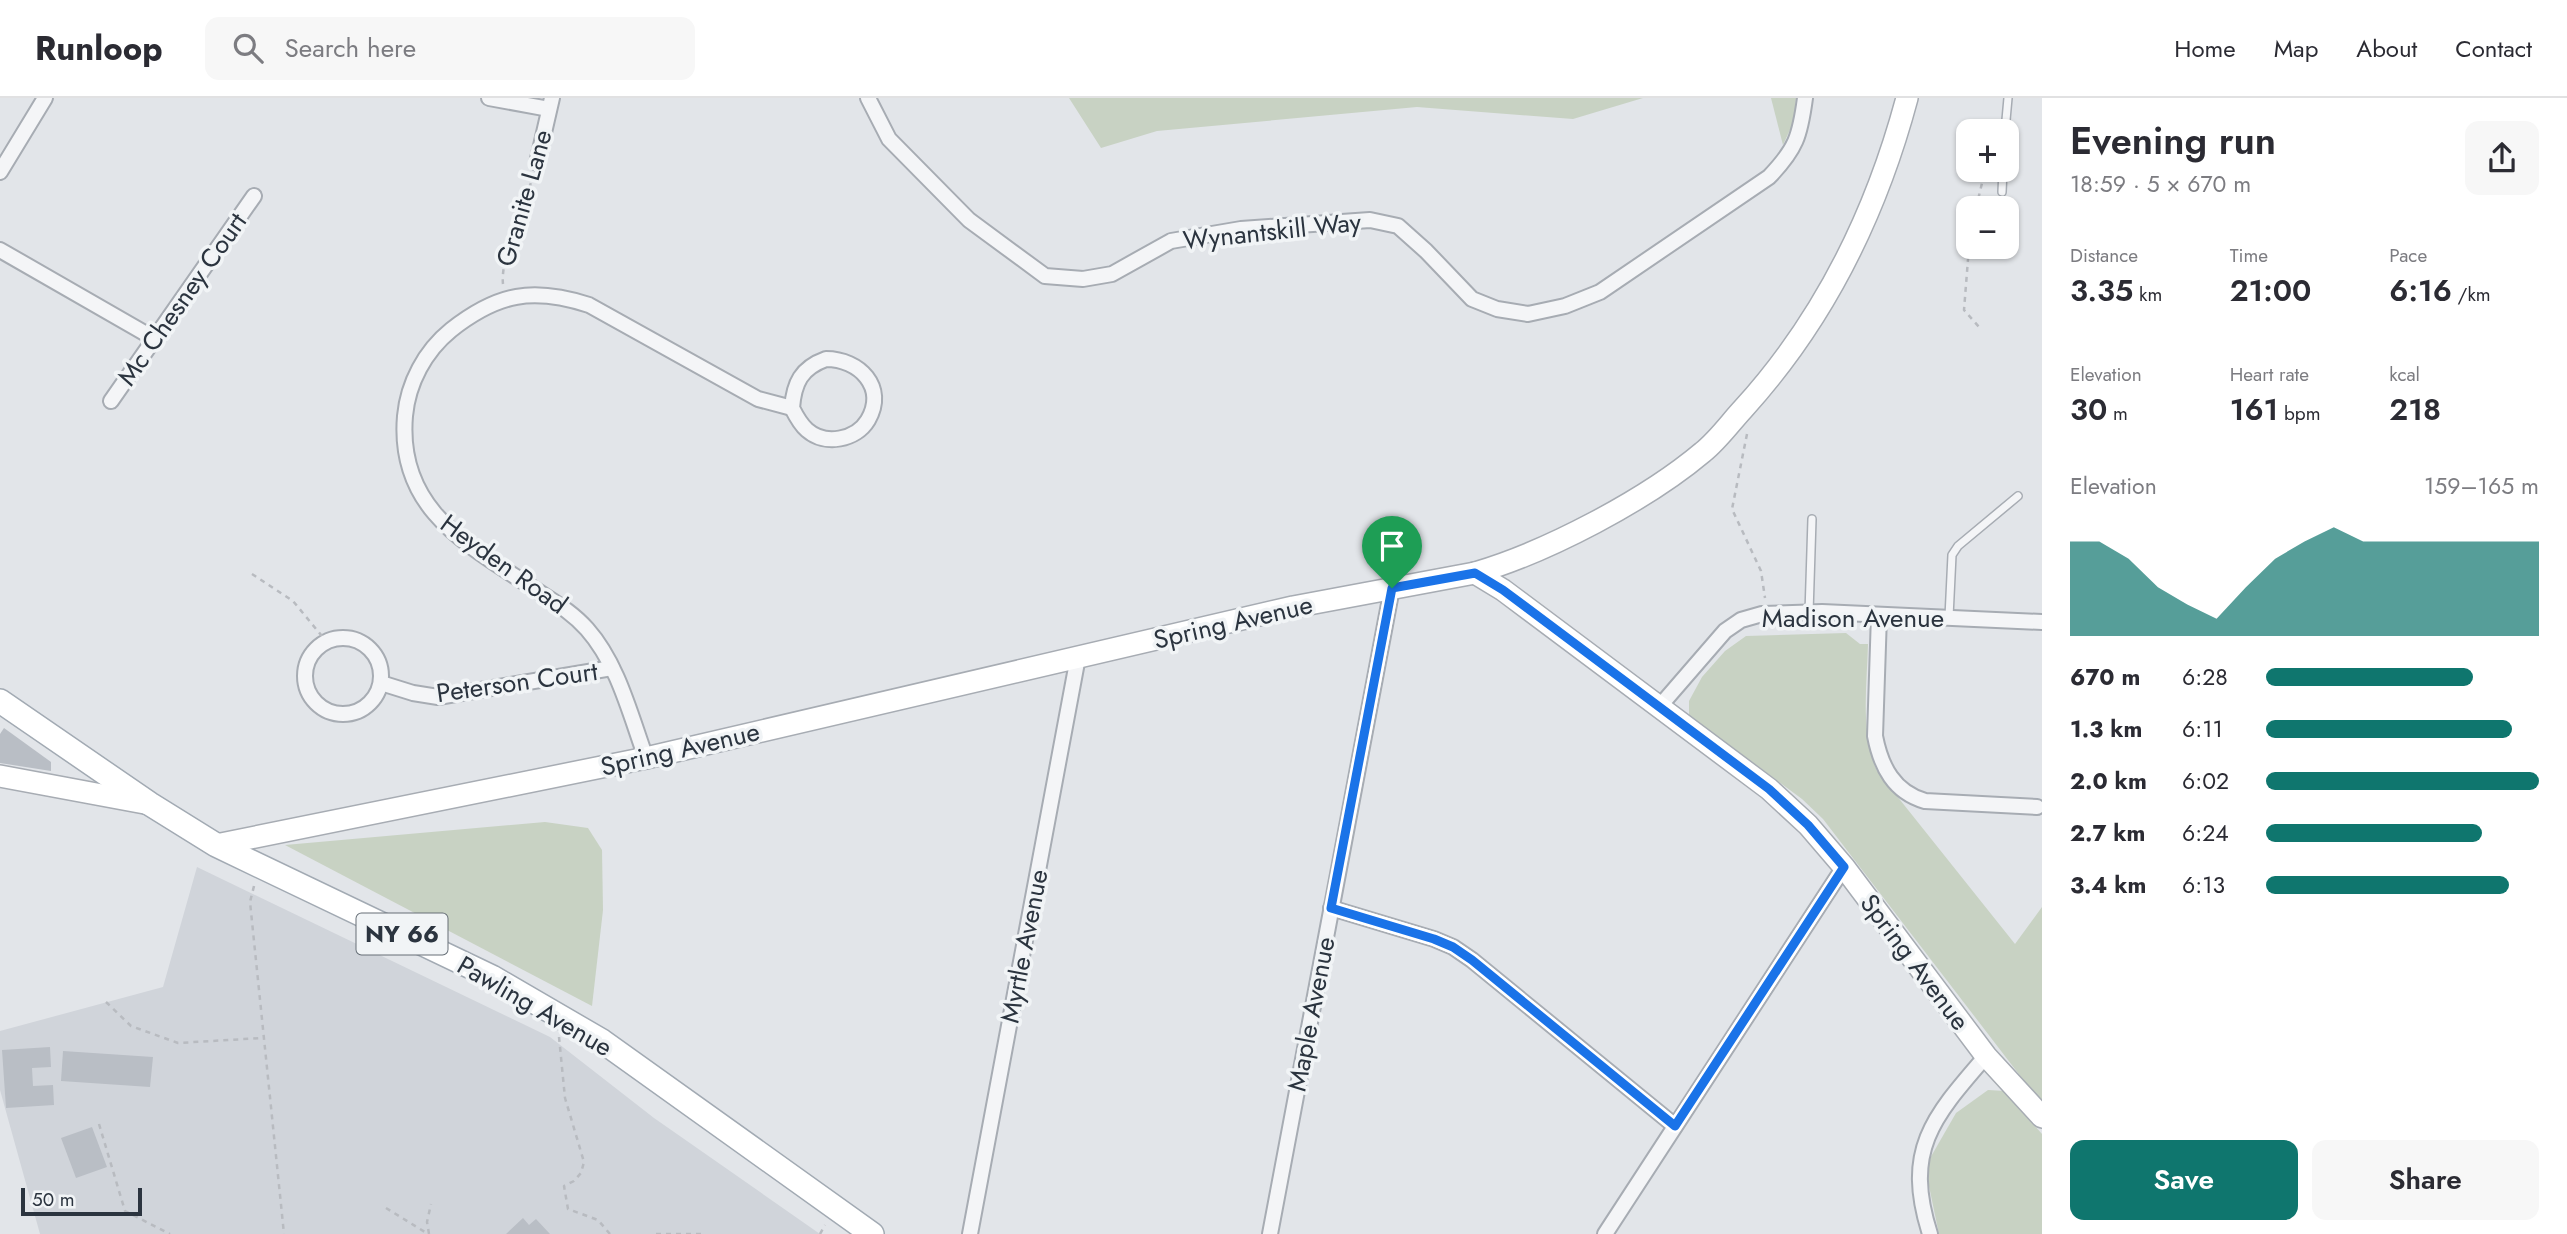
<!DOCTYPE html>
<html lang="en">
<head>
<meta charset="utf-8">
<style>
  :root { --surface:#fff; --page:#f7f7f7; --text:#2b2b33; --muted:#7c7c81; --line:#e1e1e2; --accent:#0f766e }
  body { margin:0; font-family:Jost,sans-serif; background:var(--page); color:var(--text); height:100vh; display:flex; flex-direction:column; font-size:26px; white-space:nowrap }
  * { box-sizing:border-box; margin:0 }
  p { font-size:23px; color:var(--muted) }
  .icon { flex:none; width:38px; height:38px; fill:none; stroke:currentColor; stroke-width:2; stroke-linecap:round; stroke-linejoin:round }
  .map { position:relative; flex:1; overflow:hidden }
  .details { display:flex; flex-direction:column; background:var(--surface); width:525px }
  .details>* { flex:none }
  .tools { position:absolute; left:1956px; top:21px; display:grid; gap:14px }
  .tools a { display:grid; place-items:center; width:63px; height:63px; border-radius:14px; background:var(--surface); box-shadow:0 2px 5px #0004; font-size:35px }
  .scale { position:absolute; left:21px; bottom:18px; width:121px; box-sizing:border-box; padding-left:7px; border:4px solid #2b343f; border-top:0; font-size:19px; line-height:24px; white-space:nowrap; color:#2b343f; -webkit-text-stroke:5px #f1f4f6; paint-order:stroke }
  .pin { position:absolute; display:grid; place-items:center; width:60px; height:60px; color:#fff; margin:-72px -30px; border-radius:50% 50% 50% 0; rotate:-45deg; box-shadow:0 0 7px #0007 }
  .pin .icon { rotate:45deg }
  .round { display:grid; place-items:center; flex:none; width:74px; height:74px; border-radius:14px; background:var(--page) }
  .overview { display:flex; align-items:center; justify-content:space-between; height:119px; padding:0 28px }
  h1 { font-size:38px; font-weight:600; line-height:52px }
  .figures { display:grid; grid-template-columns:repeat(3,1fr); gap:10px; height:119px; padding:7px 28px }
  .figures div { display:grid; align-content:center }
  .figures b { font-size:30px; font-weight:600 }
  .figures small { font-size:19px; font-weight:400 }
  .figures p { font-size:19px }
  .chart { height:196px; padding:14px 28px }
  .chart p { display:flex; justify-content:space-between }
  .chart svg { width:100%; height:126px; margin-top:7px; fill:var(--accent); opacity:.7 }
  .primary-button { display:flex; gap:14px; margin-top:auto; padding:14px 28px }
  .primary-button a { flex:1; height:80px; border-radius:14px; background:var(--accent); color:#fff; font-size:28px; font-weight:600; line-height:80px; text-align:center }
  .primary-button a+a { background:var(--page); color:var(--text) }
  ul { padding:0 28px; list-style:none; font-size:23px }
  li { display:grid; grid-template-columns:112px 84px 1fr; align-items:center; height:52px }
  li i { height:18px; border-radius:9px; background:var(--accent) }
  header { display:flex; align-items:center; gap:42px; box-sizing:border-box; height:98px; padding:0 35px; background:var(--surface); border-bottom:2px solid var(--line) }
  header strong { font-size:33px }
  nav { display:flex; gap:38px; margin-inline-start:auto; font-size:24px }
  .search { width:490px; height:63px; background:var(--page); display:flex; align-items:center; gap:18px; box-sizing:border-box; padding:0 24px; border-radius:14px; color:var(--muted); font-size:26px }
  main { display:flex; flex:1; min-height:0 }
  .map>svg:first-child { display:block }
  .built { fill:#d0d4da }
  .green { fill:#c8d2c3 }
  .building { fill:#b9bec5 }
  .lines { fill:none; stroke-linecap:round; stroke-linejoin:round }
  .lane-casing { stroke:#a7acb3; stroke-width:10 }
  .street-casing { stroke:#a7acb3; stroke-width:18 }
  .secondary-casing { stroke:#a7acb3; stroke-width:24 }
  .primary-casing { stroke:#a2aab3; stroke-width:26 }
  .path { stroke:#b8bbc0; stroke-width:2.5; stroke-dasharray:5 5; stroke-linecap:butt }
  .lane { stroke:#f4f5f7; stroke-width:7 }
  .street { stroke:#f4f5f7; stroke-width:14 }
  .secondary { stroke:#fff; stroke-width:21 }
  .primary { stroke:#fff; stroke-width:23 }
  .route-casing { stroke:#fff; stroke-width:14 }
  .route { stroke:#1a73e8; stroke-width:9 }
  .labels { text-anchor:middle; stroke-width:7; stroke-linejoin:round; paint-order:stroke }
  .shield { fill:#f1f4f6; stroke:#666e76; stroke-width:2 }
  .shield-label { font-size:24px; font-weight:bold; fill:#2b343f }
  .street-label { font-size:26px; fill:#2b343f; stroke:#f1f4f6 }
</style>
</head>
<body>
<header>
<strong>Runloop</strong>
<div class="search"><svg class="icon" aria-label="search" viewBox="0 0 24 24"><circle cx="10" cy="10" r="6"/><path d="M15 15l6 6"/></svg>Search here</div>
<nav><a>Home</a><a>Map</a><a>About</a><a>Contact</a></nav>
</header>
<main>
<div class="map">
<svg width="2042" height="1136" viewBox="0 0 2042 1136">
  <rect width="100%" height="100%" fill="#e2e5e9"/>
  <!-- built -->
  <polygon class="built" points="197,769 550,939 654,1020 820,1136 40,1136 0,992 0,933 163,889"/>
  <!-- green -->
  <g class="green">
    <polygon points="1069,0 1643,0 1573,21 1417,9 1157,33 1101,50"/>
    <polygon points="1771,0 1796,0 1794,23 1783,47"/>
    <path d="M1846 535 1860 546H1868C1867 588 1860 633 1877 673L2015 846 2042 809V1002L2031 992 1823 721 1802 701 1689 617V603L1702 579 1725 553 1746 538Z"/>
    <polygon points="545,724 588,730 602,752 603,812 592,908 285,747"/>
    <polygon points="1988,992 2005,993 2042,1036 2042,1136 1939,1136 1925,1069 1956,1015"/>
  </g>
  <!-- building -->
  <g class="building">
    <polygon points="4,630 51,664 51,673 0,665 0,636"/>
    <polygon points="50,949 51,969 32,970 33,988 53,987 54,1007 6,1010 2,952"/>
    <polygon points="63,953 153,959 150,989 61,983"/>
    <polygon points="92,1029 107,1069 76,1080 61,1040"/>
    <polygon points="523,1120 529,1127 536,1121 550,1136 506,1136"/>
  </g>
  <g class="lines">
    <defs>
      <g id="lane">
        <polyline points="2005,33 2008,0"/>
        <polyline points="2002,94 2003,72"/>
        <polyline points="1809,515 1812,421"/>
        <polyline points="1949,519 1952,457 1958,448 2018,398"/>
      </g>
      <g id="street">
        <polyline points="489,0 549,11"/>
        <path d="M868 0 889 41 969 122 1045 178 1083 181 1112 176 1171 143 1241 131 1370 122 1398 128 1426 153 1472 201 1497 211 1528 216 1565 208 1600 194 1769 79C1796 51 1800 38 1805 0"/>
        <polyline points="537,65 552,0"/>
        <polyline points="0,74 45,0"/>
        <polyline points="0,152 155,241"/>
        <path d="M826 261C859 261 887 289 868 322 856 342 825 348 807 332 800 326 796 318 792 310 794 285 801 270 826 261Z"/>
        <polyline points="111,303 254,98"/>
        <path d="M1879 517 1875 638C1881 669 1894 694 1925 703L2037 709"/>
        <circle cx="343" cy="578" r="38"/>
        <polyline points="381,585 413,595 438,599 612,570"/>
        <polyline points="1660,608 1725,533 1741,522 1762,516 1822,514 2042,524"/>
        <path d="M646 660C630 616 618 566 587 531 572 514 554 504 536 492 468 447 397 412 405 318 408 285 425 253 451 232 498 195 533 189 589 207L758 301 792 310"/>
        <polyline points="1331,810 1434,841 1453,849 1472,862 1675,1028"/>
        <polyline points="970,1136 1078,559"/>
        <polyline points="1270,1136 1392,490"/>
        <polyline points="1605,1136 1844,769"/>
        <path d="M1930 1136C1903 1052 1933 1019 1986 958"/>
      </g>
      <g id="secondary">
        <polyline points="1475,475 1503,492 1769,691 1808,727 1844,769 1986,958 2042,1019"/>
        <polyline points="0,678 150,706"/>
        <path d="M216 747 646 660 1293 509 1475 475C1547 454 1646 402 1703 354 1718 342 1730 325 1743 311 1824 222 1876 116 1907 0"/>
      </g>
      <polyline id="primary" points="0,603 150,706 216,747 492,879 602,943 872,1136"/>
    </defs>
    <!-- lane casing -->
    <use href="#lane" class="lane-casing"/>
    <!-- street casing -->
    <use href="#street" class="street-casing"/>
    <!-- secondary casing -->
    <use href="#secondary" class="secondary-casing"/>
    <!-- primary casing -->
    <use href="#primary" class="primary-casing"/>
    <!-- path -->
    <g class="path">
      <polyline points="1976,110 1983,81 1992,81"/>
      <polyline points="1969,149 1964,212 1980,230"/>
      <path d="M503 186C500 161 524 105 533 79"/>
      <polyline points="1747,336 1732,411 1761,473 1765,500"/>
      <polyline points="252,476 293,503 326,543"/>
      <polyline points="254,788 250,804 284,1136"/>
      <polyline points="106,904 131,928 178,945 262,940"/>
      <polyline points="559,939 565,1000 584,1064 581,1075 574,1083 564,1088 568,1111 598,1122 610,1136"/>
      <polyline points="99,1026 125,1113 170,1136"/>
      <polyline points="386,1110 428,1136"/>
      <polyline points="429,1136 427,1124 431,1106"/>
      <polyline points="656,1136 702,1136"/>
      <polyline points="820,1136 825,1127"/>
    </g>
    <!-- lane -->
    <use href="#lane" class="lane"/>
    <!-- street -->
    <use href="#street" class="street"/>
    <!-- secondary -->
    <use href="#secondary" class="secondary"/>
    <!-- primary -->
    <use href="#primary" class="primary"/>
  </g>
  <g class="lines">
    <defs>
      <polygon id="route" points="1475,475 1503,492 1769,691 1808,727 1844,769 1675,1028 1472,862 1453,849 1434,841 1331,810 1392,490"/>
    </defs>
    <!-- route casing -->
    <use href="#route" class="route-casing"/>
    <!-- route -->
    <use href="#route" class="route"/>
  </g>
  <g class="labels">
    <!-- shield labels -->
    <rect class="shield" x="356.5" y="815.5" width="91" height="41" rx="5"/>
    <g class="shield-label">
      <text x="402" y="844">NY 66</text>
    </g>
    <!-- street labels -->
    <g class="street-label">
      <text transform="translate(524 100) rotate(-74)" y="9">Granite Lane</text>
      <text transform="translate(1272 133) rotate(-6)" y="9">Wynantskill Way</text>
      <text transform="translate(182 201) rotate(-55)" y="9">Mc Chesney Court</text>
      <text transform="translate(504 466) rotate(36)" y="9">Heyden Road</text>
      <text x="1853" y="529">Madison Avenue</text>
      <text transform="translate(1233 524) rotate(-13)" y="9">Spring Avenue</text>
      <text transform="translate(517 584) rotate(-8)" y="9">Peterson Court</text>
      <text transform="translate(680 651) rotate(-13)" y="9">Spring Avenue</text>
      <text transform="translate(1024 848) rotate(-79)" y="9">Myrtle Avenue</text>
      <text transform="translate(1915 864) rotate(53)" y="9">Spring Avenue</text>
      <text transform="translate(535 908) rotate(30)" y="9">Pawling Avenue</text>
      <text transform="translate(1311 916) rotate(-79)" y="9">Maple Avenue</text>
    </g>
  </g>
</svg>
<div class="tools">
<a>+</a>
<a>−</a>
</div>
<div class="scale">50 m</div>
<div class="pin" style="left:1392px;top:490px;background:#1e9e55"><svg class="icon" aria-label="arrive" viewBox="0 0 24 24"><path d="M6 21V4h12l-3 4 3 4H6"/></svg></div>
</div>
<section class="details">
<div class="overview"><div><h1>Evening run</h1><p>18:59 · 5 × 670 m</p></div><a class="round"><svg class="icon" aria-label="share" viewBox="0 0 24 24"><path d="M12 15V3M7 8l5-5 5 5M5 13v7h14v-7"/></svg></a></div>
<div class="figures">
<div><p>Distance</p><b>3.35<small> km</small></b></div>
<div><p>Time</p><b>21:00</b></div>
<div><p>Pace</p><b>6:16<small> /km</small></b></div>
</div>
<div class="figures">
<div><p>Elevation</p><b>30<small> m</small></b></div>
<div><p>Heart rate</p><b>161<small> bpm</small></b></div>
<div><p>kcal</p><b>218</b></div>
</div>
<div class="chart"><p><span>Elevation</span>159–165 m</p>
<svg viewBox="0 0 160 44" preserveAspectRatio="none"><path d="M0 44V11L10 11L20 17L30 27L40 33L50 38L60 27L70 17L80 11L90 6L100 11L110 11L120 11L130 11L140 11L150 11L160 11V44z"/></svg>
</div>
<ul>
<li><b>670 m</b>6:28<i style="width:76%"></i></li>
<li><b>1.3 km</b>6:11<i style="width:90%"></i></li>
<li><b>2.0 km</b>6:02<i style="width:100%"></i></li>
<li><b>2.7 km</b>6:24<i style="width:79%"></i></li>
<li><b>3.4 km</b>6:13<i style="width:89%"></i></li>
</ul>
<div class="primary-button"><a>Save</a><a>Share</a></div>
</section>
</main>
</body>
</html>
